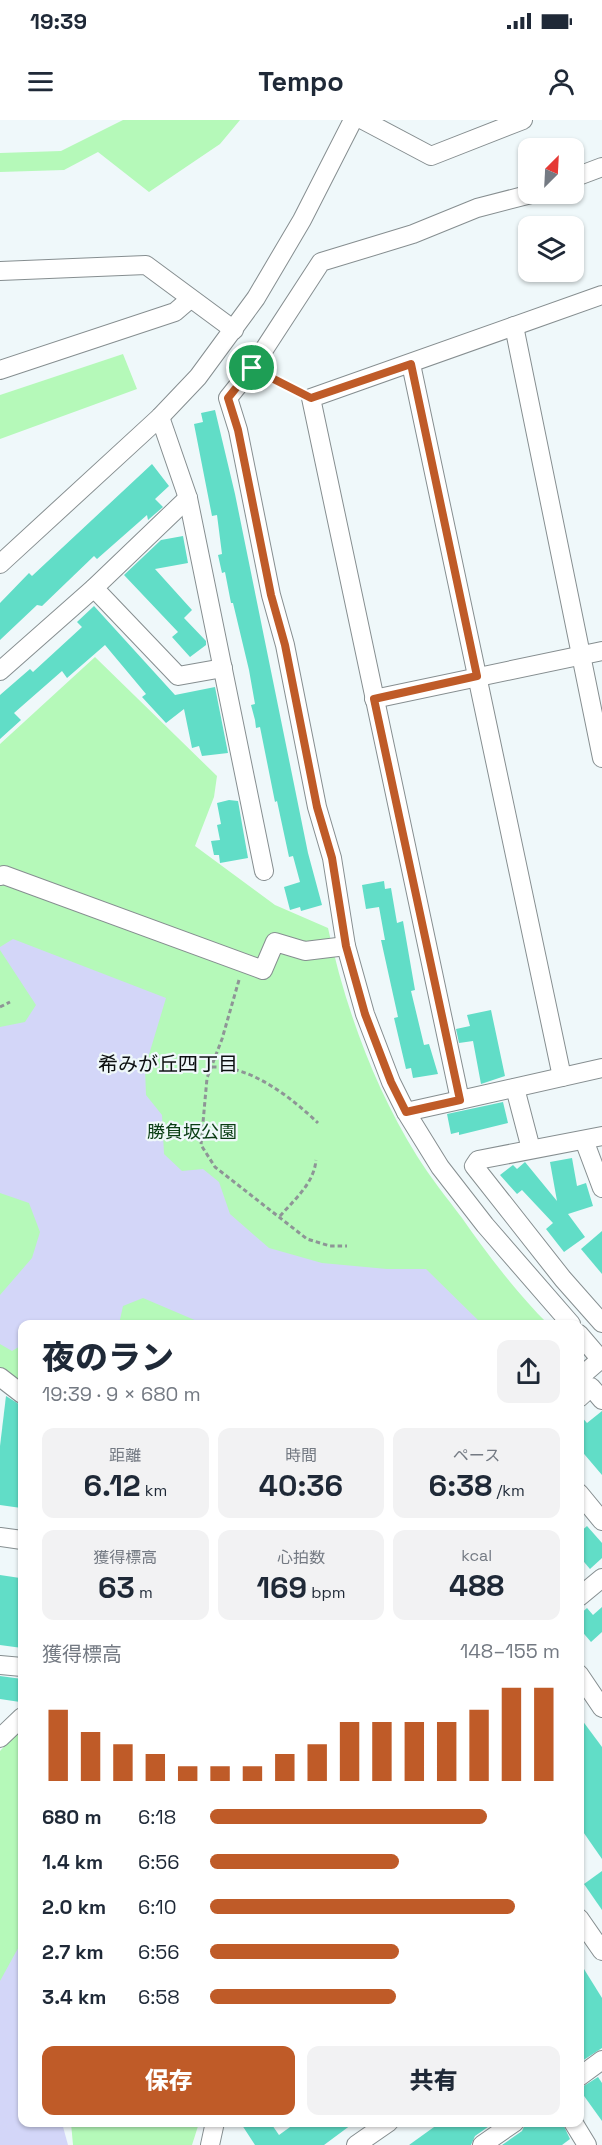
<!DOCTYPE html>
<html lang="ja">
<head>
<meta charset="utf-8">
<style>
  :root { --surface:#fff; --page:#f2f2f3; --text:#1f2937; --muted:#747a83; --accent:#bf5b28 }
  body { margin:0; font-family:"Space Grotesk","Noto Sans JP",sans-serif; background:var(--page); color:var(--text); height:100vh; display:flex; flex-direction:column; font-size:22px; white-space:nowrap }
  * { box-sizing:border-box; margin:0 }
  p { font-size:20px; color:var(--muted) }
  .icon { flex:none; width:33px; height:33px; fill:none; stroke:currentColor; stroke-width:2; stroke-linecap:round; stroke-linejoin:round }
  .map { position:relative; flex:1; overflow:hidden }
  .panel { position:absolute; left:18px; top:1200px; width:566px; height:807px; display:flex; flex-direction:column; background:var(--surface); border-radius:12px; box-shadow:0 2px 4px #0004 }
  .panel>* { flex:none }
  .needle { width:39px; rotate:24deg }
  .buttons { position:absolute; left:518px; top:18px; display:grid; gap:12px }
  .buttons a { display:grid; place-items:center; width:66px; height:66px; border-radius:12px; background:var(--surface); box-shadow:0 2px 4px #0004; font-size:30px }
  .pin { position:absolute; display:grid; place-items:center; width:51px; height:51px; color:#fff; margin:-26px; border:3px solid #fff; border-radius:50%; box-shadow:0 2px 6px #0007 }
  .round { display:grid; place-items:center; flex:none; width:63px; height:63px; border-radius:12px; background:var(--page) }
  .head { display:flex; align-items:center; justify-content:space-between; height:102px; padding:0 24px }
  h1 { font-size:33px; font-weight:800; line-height:45px }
  .stats { display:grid; grid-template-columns:repeat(3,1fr); gap:9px; height:102px; padding:6px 24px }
  .stats div { display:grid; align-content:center; border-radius:12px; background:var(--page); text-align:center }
  .stats b { font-size:30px; font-weight:800 }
  .stats small { font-size:16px; font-weight:400 }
  .stats p { font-size:16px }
  .chart { height:168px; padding:12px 24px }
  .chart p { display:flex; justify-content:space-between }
  .chart svg { width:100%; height:108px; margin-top:6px; stroke:var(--accent); stroke-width:6 }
  .action { display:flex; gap:12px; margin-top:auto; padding:12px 24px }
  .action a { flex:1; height:69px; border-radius:12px; background:var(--accent); color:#fff; font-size:24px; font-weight:800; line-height:69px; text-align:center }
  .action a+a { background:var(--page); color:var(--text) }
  ul { padding:0 24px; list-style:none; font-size:20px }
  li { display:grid; grid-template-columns:96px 72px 1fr; align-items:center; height:45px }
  li i { height:15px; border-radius:8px; background:var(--accent) }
  .status { display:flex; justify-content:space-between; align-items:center; height:42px; padding:0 30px; background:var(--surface); direction:ltr }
  .status svg { height:16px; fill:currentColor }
  header { display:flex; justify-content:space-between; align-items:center; height:78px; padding:0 24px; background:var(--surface); font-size:27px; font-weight:800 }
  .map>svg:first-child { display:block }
  .green { fill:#b5f9b9 }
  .water { fill:#d3d6f8 }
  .building { fill:#61ddc7 }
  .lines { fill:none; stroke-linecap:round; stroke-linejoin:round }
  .minor-casing { stroke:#868e90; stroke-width:20 }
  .path { stroke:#8e9596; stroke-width:3; stroke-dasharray:4.5 3; stroke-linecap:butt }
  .minor { stroke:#fff; stroke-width:18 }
  .route-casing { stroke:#fff; stroke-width:12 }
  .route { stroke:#bf5b28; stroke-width:8 }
  .labels { text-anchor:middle; stroke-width:4.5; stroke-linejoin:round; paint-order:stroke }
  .park-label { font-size:18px; fill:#093d13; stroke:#eff8fa }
  .neighbourhood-label { font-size:20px; fill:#0c0f10; stroke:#eff8fa }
</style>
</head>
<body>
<div class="status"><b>19:39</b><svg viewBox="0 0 49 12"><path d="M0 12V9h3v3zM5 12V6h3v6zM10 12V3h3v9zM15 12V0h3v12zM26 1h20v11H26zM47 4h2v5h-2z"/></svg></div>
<header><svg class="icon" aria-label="menu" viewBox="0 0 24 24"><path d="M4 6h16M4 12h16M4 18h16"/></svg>Tempo<svg class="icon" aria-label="person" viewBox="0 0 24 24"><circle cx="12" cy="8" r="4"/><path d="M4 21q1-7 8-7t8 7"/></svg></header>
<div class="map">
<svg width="602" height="2025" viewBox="0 0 602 2025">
  <rect width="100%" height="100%" fill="#eff8fa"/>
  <!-- green -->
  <g class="green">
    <polygon points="123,0 240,0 220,24 149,72 98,32 64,50 0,52 0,33 61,31"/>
    <polygon points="123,234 137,269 0,319 0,275"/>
    <path d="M95 537 217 656 214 677 195 726 275 785 328 808C345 887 374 967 417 1036 430 1057 447 1078 462 1098 488 1135 516 1172 548 1204H22V1269L0 1252V624Z"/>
    <polygon points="22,1607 22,1837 0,1880 0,1631"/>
    <polygon points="71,2003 71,2002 199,2003 192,2025 73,2025"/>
  </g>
  <!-- water -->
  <g class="water">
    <polygon points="13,819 166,878 145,948 146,975 162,995 164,1034 182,1051 203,1049 219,1062 230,1094 269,1128 322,1143 387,1149 426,1149 482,1204 204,1204 143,1178 123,1186 119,1204 22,1204 22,1225 12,1231 0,1224 0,1175 32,1138 40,1112 29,1083 0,1073 0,907 25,902 36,885 0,830 0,827"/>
    <polygon points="22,1821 22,2002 62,2003 68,2025 0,2025 0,1861"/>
  </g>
  <!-- building -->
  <g class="building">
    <polygon points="215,290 235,374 308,733 322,785 301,791 300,787 290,790 284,767 300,762 293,736 289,737 277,681 275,682 260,607 256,608 255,600 251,585 255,584 249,550 233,483 231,483 225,452 222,453 218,435 222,434 217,395 212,396 194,304 203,302 201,293"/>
    <polygon points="152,344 169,366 155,379 163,387 148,400 147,395 97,439 94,436 42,486 37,485 0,520 0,483 29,453 32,456"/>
    <polygon points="183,416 188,443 155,449 192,490 184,498 206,521 206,525 190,537 172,517 178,512 124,455 161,420"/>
    <polygon points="94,486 175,575 215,567 228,633 202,636 199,626 192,628 184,589 166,603 142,577 146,574 105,525 67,558 62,551 14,593 21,600 0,619 0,575 30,549 33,552 82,507 77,502"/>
    <polygon points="229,680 238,681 248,738 220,743 219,735 214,735 211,721 220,720 217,705 221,704 217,683"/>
    <polygon points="384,761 385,769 391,768 397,803 403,801 415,870 411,871 424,925 429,924 438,954 413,958 411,948 406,949 394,898 398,897 381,820 385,820 379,787 366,789 362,765"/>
    <polygon points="491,890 505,956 481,964 473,921 459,923 456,909 470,906 467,895"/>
    <polygon points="503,982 508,1003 459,1015 459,1012 451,1014 447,994"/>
    <polygon points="572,1038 577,1066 586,1063 593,1086 568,1094 585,1117 564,1132 546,1109 553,1103 522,1070 517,1074 500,1055 513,1045 517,1049 525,1042 557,1081 550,1042"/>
    <polygon points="602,1111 602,1154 581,1129"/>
    <polygon points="6,1276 22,1286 21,1388 0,1385 0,1326"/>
    <polygon points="602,1291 602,1355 579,1328 579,1294 587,1303"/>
    <polygon points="587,1406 602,1423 602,1438 590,1449 579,1436 579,1413"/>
    <polygon points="0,1455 20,1458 22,1528 0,1525"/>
    <polygon points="602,1487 602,1512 591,1522 579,1508 579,1495 587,1488 593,1495"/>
    <polygon points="0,1556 22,1559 20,1582 0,1579"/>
    <polygon points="579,1596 602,1627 602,1739 579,1706"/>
    <polygon points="602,1751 602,1790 584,1764"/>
    <polygon points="579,1841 602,1878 602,1928 579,1943"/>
    <polygon points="598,1957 602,1963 602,2001 579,1969"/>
    <polygon points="240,2002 270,2002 279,2015 297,2002 355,2002 324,2025 255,2025"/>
    <polygon points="441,2002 495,2002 475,2016 471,2025 409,2025"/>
    <polygon points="526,2002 562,2002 570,2019 562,2025 502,2025 522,2011"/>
  </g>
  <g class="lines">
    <defs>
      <g id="minor">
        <polyline points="363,0 431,36 523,0"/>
        <polyline points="573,58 602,47"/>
        <polyline points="531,74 477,88 413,114 321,142 252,248 228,278 238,310 271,475 285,525 317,687 332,738 346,826 365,894 391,962 406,992 440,1047 485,1105 571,1204"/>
        <polyline points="0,151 146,145 234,210"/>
        <polyline points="602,175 311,278 460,980 602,948"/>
        <polyline points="514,206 602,638"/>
        <polyline points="411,244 562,957"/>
        <polyline points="0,250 175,192 189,180"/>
        <polyline points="160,297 188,378 264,751"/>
        <polyline points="0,444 160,297 198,257 256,178 302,100 353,0"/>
        <polyline points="94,468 178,556 223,548"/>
        <polyline points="0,551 94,468 188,378"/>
        <polyline points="374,579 602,531"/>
        <polyline points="0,756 4,755 263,850 275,822 305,831 346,826"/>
        <polyline points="515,968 531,1029"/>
        <polyline points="406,992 460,980"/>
        <polyline points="602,1016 478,1040 474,1046 563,1159 602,1203"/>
        <polyline points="584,1020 602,1068"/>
        <polyline points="579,1214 602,1241"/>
        <polyline points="0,1257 22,1274"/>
        <polyline points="579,1258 601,1239"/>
        <polyline points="579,1278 591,1267 602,1280"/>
        <polyline points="579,1373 602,1401"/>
        <polyline points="0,1417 22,1420"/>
        <polyline points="579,1477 602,1458"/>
        <polyline points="0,1545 22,1547"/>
        <polyline points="579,1554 602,1588"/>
        <polyline points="0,1618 22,1597"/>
        <polyline points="579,1798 602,1831"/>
        <polyline points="579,1957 602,1940"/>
        <polyline points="573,2002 587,2025"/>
        <polyline points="210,2025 215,2002"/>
        <polyline points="356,2025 389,2002"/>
        <polyline points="482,2025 515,2002"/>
      </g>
    </defs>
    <!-- minor casing -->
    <use href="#minor" class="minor-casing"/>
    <!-- path -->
    <g class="path">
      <polyline points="267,256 296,270"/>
      <polyline points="239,860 222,919 207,958 201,1025 215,1047 307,1119 330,1126 347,1126"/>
      <polyline points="0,887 10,882"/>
      <path d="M212 947C250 945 292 978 318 1003"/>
      <path d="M280 1096C295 1079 314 1063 316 1040"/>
    </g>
    <!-- minor -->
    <use href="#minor" class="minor"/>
  </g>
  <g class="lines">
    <defs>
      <polygon id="route" points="411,244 477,556 374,579 460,980 406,992 391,962 365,894 346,826 332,738 317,687 285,525 271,475 238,310 228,278 252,248 311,278"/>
    </defs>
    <!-- route casing -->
    <use href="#route" class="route-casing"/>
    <!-- route -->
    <use href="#route" class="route"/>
  </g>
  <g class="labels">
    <!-- park labels -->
    <g class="park-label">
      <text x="192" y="1018">勝負坂公園</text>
    </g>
    <!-- neighbourhood labels -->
    <g class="neighbourhood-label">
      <text x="168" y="951">希みが丘四丁目</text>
    </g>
  </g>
</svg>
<div class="buttons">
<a><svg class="needle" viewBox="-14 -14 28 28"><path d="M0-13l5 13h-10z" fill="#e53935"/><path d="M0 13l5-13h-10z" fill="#747a83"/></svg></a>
<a><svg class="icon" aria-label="layers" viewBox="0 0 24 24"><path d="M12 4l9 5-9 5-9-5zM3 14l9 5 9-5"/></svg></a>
</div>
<div class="pin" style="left:252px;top:248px;background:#1e9e55"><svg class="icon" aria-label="arrive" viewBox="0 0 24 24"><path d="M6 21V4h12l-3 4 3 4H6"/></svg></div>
<section class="panel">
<div class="head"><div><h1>夜のラン</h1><p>19:39 · 9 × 680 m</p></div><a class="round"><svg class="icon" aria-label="share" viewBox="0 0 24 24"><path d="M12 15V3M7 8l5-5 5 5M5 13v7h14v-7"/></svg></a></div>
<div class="stats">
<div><p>距離</p><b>6.12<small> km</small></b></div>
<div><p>時間</p><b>40:36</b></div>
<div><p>ペース</p><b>6:38<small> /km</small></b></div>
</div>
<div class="stats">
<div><p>獲得標高</p><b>63<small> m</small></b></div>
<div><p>心拍数</p><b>169<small> bpm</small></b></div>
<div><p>kcal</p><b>488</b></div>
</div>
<div class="chart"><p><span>獲得標高</span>148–155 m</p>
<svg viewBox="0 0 160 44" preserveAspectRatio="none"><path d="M5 44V15M15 44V24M25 44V29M35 44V33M45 44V38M55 44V38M65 44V38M75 44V33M85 44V29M95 44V20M105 44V20M115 44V20M125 44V20M135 44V15M145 44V6M155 44V6"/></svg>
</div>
<ul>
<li><b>680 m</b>6:18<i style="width:79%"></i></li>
<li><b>1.4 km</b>6:56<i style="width:54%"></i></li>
<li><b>2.0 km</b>6:10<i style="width:87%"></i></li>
<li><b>2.7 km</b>6:56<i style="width:54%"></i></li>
<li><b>3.4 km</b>6:58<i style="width:53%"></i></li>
</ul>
<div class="action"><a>保存</a><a>共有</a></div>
</section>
</div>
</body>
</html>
